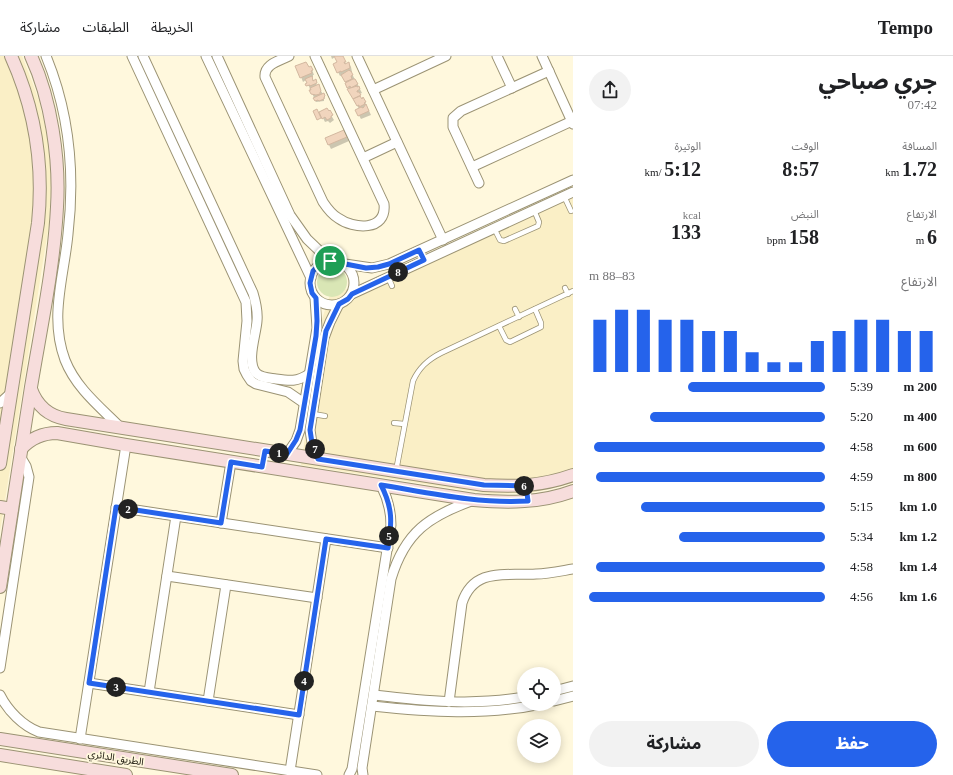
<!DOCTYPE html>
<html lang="ar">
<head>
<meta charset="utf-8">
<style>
  :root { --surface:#fff; --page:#f2f2f2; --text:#202124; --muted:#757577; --line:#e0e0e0; --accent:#2563eb }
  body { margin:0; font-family:"Times New Roman","Noto Sans Arabic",serif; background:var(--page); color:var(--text); direction:rtl; height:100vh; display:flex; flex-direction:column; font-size:15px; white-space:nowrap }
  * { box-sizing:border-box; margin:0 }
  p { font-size:13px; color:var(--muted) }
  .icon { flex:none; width:22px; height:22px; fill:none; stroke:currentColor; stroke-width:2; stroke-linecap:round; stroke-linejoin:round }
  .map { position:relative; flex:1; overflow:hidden; direction:ltr }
  .sheet { display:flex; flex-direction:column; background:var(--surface); width:380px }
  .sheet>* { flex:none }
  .buttons { position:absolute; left:517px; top:611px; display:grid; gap:8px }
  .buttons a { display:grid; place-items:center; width:44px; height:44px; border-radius:50%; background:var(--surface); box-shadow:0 2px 10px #0003; font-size:20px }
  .pin { position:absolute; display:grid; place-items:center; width:34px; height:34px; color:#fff; margin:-17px; border:2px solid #fff; border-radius:50%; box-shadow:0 1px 4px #0007 }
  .km { position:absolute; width:20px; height:20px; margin:-10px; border-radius:50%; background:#222; color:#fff; font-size:11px; line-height:20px; text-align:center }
  .round { display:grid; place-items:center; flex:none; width:42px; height:42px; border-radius:21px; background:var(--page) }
  .summary { display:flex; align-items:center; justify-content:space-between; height:68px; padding:0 16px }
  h1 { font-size:22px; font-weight:800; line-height:30px }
  .metrics { display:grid; grid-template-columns:repeat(3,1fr); gap:6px; height:68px; padding:4px 16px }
  .metrics div { display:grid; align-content:center }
  .metrics b { font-size:20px; font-weight:800 }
  .metrics small { font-size:11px; font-weight:400 }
  .metrics p { font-size:11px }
  .chart { height:112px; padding:8px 16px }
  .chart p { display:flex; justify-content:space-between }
  .chart svg { width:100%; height:72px; margin-top:4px; stroke:var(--accent); stroke-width:6 }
  .primary-button { display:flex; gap:8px; margin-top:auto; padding:8px 16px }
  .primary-button a { flex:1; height:46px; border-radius:24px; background:var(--accent); color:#fff; font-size:16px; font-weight:800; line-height:46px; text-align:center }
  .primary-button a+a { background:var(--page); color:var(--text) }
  ul { padding:0 16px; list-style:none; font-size:13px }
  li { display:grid; grid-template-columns:64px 48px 1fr; align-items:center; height:30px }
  li i { height:10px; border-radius:5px; background:var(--accent) }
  header { display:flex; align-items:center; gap:24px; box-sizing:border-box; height:56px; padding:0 20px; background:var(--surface); border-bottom:1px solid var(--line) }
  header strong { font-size:19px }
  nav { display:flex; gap:22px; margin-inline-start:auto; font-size:14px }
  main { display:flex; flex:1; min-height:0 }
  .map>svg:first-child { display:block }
  .built { fill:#faefc6 }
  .green { fill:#d9e6b5 }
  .shadow { fill:#0003 }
  .building { fill:#f1d5bd; stroke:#d3b8a0 }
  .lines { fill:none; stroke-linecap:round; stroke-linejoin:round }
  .lane-casing { stroke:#9b9374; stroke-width:6 }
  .street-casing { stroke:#9b9374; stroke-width:11 }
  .secondary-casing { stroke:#9b9374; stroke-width:14 }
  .lane { stroke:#fff; stroke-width:4.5 }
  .street { stroke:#fff; stroke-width:9 }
  .secondary { stroke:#f7dddc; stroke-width:12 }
  .route-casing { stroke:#fff; stroke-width:8 }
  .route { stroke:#2563eb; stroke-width:5 }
  .labels { text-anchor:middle; stroke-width:3.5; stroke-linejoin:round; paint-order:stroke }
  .street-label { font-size:10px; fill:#171308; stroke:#fff8dd }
</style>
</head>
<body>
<header>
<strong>Tempo</strong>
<nav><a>الخريطة</a><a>الطبقات</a><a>مشاركة</a></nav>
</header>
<main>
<section class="sheet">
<div class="summary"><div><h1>جري صباحي</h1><p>07:42</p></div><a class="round"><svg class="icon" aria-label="share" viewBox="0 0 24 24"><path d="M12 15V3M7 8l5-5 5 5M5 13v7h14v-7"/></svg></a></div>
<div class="metrics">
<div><p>المسافة</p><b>1.72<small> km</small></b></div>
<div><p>الوقت</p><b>8:57</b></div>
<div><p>الوتيرة</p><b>5:12<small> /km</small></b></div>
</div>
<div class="metrics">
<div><p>الارتفاع</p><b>6<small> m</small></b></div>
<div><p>النبض</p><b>158<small> bpm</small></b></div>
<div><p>kcal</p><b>133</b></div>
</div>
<div class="chart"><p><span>الارتفاع</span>83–88 m</p>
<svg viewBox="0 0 160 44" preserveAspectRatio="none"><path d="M5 44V12M15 44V6M25 44V6M35 44V12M45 44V12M55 44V19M65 44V19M75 44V32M85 44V38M95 44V38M105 44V25M115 44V19M125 44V12M135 44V12M145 44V19M155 44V19"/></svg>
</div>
<ul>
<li><b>200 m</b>5:39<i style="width:58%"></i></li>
<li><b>400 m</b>5:20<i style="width:74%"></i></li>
<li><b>600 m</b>4:58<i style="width:98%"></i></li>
<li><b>800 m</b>4:59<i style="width:97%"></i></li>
<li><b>1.0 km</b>5:15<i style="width:78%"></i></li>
<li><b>1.2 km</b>5:34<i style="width:62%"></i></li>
<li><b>1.4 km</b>4:58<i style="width:97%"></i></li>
<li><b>1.6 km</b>4:56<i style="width:100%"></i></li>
</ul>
<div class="primary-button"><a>حفظ</a><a>مشاركة</a></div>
</section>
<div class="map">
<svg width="573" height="719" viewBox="0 0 573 719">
  <rect width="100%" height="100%" fill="#fff8dd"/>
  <!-- built -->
  <g class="built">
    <polygon points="0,0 22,0 33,28 39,45 47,79 51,115 51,133 49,168 0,476"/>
    <polygon points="573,131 573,427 562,430 531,437 489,438 301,409 322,263 332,233 343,234 358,230"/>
  </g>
  <!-- green -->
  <circle class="green" cx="332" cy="226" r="15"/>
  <!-- shadow -->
  <g class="shadow">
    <polygon points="331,0 343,0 343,2 346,9 349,7 351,11 352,16 351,16 362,37 359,38 362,45 365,46 371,59 361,63 356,54 359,53 342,19 340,20 334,8 338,7 335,1 332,3"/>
    <polygon points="297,11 311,11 314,19 313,19 313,21 312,22 323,38 325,42 324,43 324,45 316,46 306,24 303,26"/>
    <polygon points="327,53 334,64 330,67 328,65 325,66 320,56"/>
    <polygon points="346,79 349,85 331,93 326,83"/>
  </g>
  <!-- building -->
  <g class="building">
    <polygon points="334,0 343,0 346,6 344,6 345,8 349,6 350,12 341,16 341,15 337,17 333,8 337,6"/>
    <polygon points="306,6 309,11 311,10 313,14 311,15 312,17 300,22 295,10"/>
    <polygon points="349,14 350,15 351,15 353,19 351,20 352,23 345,26 341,19"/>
    <polygon points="312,20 313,25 316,23 317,27 310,30 310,29 306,30 305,28 307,27 305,23"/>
    <polygon points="353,23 355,23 358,28 351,32 350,30 347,32 345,27"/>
    <polygon points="319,28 321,35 320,36 320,38 316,39 311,38 309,34 311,34 310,32"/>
    <polygon points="357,30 357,31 359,30 360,33 357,35 357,36 359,36 361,39 353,43 347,33"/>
    <polygon points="324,37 325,40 324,41 324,43 319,45 318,44 315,45 313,42"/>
    <polygon points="360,40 362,43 363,41 366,46 364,47 365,48 359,51 359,49 357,50 353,43"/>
    <polygon points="366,48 369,55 358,60 355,54 361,51 363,52"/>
    <polygon points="327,52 329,55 330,54 333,59 331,60 331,62 327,64 325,61 322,63 319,56"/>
    <polygon points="317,53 321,62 317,64 313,55"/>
    <polygon points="344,74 347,81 328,89 325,82"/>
  </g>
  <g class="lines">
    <defs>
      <g id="lane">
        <polyline points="564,140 571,155"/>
        <polyline points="494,172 500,184 504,185 538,170 539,166 534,154"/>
        <polyline points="388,221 392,230"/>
        <polyline points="565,232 568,238"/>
        <polyline points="515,253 519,261"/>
        <polyline points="499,270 506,284 510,286 541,271 541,267 535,253"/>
        <polyline points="313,358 325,360"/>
        <polyline points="394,367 404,368"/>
        <path d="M396 415 413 325C419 312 427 304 441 297L573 235"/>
      </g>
      <g id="street">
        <path d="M46 0C69 56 75 118 68 178 64 221 49 261 65 304 76 332 100 351 120 371"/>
        <polyline points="132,0 246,246 247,265 243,305 244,313 247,319 251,325 256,328 288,336 304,347"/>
        <path d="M143 0 253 237C256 247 258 255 257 265 256 279 246 305 256 317 261 322 269 322 276 323 290 325 297 326 309 318"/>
        <polyline points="206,0 311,222"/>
        <polyline points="217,0 290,159 307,183 330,205"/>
        <path d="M289 0C279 5 264 8 265 21L323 146C327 152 331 158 338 162 353 173 387 176 384 148L315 0"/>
        <polyline points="357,0 443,184"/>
        <polyline points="497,0 512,32"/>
        <polyline points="542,0 573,68"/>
        <polyline points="373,34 446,0"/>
        <polyline points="363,102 397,86"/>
        <polyline points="472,111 572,65"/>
        <polyline points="479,127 453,71 453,62 461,55 549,15"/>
        <circle cx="332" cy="227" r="22"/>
        <polyline points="345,208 372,212 389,208 573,124"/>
        <polyline points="352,238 573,136"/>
        <polyline points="0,347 12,336"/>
        <polyline points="287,398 296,385 300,374 317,272 315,242"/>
        <polyline points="318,403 312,387 310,374 324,282 330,266 339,248"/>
        <polyline points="116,451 388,492"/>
        <polyline points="221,467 231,406"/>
        <polyline points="167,520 317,542"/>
        <polyline points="0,612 29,421 26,410 20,400"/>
        <polyline points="89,627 299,659"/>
        <polyline points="554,635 573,630"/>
        <polyline points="149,636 176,460"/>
        <path d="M0 639C8 655 23 670 39 676L317 719"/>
        <path d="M374 639C424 645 474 650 524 641"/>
        <polyline points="208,645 226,529"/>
        <polyline points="554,645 573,640"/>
        <path d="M449 646 462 547C474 511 505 520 536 518 548 518 561 515 573 513"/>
        <path d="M372 650C429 656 485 660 541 648"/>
        <polyline points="80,683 126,389"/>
        <polyline points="290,715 326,483"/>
        <path d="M349 719 352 713 391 469C391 454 388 443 381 429"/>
        <path d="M363 719 362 712 391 523C405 476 429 460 474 444"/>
      </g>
      <g id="secondary">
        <path d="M31 333C37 350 49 360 66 363L484 429C516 431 542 430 573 419"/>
        <path d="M21 393C31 382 42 377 57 377L126 389 474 444C508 447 541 447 573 435"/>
        <path d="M0 408 38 167C44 109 35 53 11 0"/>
        <polyline points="0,451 12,453"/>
        <path d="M0 531C10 465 20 398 31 331 41 271 54 211 57 151 60 103 51 43 31 0"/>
        <polyline points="0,683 232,719"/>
        <polyline points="0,699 126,719"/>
      </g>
    </defs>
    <!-- lane casing -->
    <use href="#lane" class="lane-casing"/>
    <!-- street casing -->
    <use href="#street" class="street-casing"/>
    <!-- secondary casing -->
    <use href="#secondary" class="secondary-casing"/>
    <!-- lane -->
    <use href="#lane" class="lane"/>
    <!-- street -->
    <use href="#street" class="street"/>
    <!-- secondary -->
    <use href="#secondary" class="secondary"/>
  </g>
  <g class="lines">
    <defs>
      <path id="route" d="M419 194 424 204 352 238 348 243 339 248 326 275 310 374 312 387 318 403 484 429 526 430 528 445C478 448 430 437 381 429 393 452 392 467 388 492L326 483 299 659 89 627 116 451 221 467 231 406 262 411 265 395 287 398 296 384 300 374 316 280 317 265 316 242 312 237 310 227 313 215 318 210 324 206 330 205 366 212 378 211 389 208Z"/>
    </defs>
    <!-- route casing -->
    <use href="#route" class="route-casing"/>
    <!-- route -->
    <use href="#route" class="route"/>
  </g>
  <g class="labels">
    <!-- street labels -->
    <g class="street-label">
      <text transform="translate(116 701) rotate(9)" y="4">الطريق الدائري</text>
    </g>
  </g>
</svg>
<div class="buttons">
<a><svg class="icon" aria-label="locate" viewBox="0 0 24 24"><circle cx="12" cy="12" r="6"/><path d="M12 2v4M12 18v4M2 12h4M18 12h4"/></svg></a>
<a><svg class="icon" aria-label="layers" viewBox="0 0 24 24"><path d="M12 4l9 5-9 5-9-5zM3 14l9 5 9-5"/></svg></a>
</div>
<div class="pin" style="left:330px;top:205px;background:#1e9e55"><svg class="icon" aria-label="arrive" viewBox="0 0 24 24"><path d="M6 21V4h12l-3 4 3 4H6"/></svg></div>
<b class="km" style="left:279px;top:397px">1</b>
<b class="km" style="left:128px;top:453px">2</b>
<b class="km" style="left:116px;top:631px">3</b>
<b class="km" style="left:304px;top:625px">4</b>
<b class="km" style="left:389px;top:480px">5</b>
<b class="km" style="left:524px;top:430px">6</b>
<b class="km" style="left:315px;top:393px">7</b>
<b class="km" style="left:398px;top:216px">8</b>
</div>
</main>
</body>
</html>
